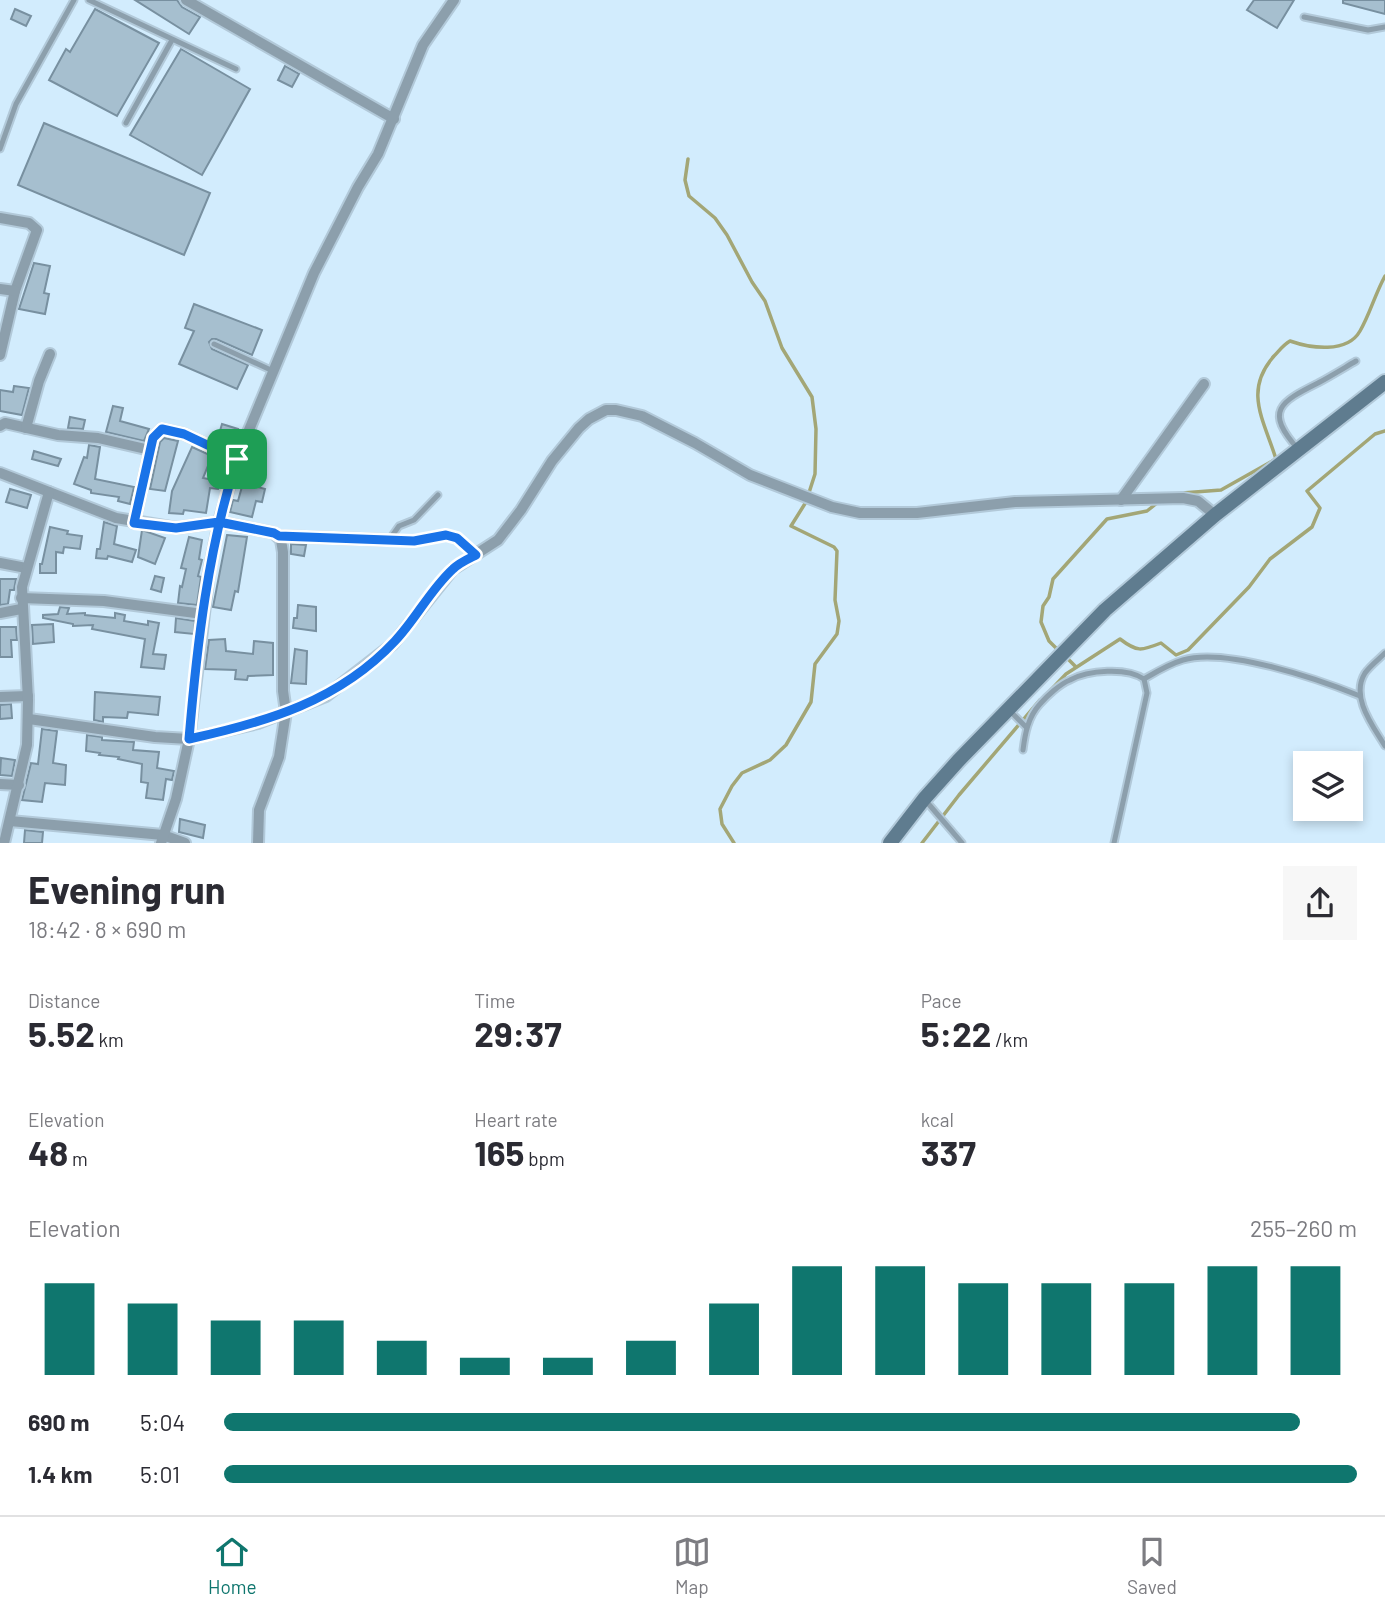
<!DOCTYPE html>
<html lang="en">
<head>
<meta charset="utf-8">
<style>
  :root { --surface:#fff; --page:#f7f7f7; --text:#2b2b33; --muted:#7c7c81; --line:#e1e1e2; --accent:#0f766e }
  body { margin:0; font-family:Barlow,sans-serif; background:var(--page); color:var(--text); height:100vh; display:flex; flex-direction:column; font-size:26px; white-space:nowrap }
  * { box-sizing:border-box; margin:0 }
  p { font-size:23px; color:var(--muted) }
  .icon { flex:none; width:38px; height:38px; fill:none; stroke:currentColor; stroke-width:2; stroke-linecap:round; stroke-linejoin:round }
  .map { position:relative; height:843px; overflow:hidden }
  .drawer { display:flex; flex-direction:column; background:var(--surface); flex:1 }
  .drawer>* { flex:none }
  .fabs { position:absolute; left:1293px; top:751px; display:grid; gap:14px }
  .fabs a { display:grid; place-items:center; width:70px; height:70px; border-radius:0px; background:var(--surface); box-shadow:0 4px 10px #0003; font-size:35px }
  .pin { position:absolute; display:grid; place-items:center; width:60px; height:60px; color:#fff; margin:-30px; border-radius:14px; box-shadow:0 4px 10px #0006 }
  .round { display:grid; place-items:center; flex:none; width:74px; height:74px; border-radius:0px; background:var(--page) }
  .overview { display:flex; align-items:center; justify-content:space-between; height:119px; padding:0 28px }
  h1 { font-size:38px; font-weight:700; line-height:52px }
  .metrics { display:grid; grid-template-columns:repeat(3,1fr); gap:10px; height:119px; padding:7px 28px }
  .metrics div { display:grid; align-content:center }
  .metrics b { font-size:35px; font-weight:700 }
  .metrics small { font-size:19px; font-weight:400 }
  .metrics p { font-size:19px }
  .chart { height:196px; padding:14px 28px }
  .chart p { display:flex; justify-content:space-between }
  .chart svg { width:100%; height:126px; margin-top:7px; stroke:var(--accent); stroke-width:6 }
  ul { padding:0 28px; list-style:none; font-size:23px }
  li { display:grid; grid-template-columns:112px 84px 1fr; align-items:center; height:52px }
  li i { height:18px; border-radius:9px; background:var(--accent) }
  .menu { display:flex; justify-content:space-around; align-items:center; height:98px; border-top:2px solid var(--line); background:var(--surface); font-size:19px; color:var(--muted) }
  .menu a { display:grid; justify-items:center; gap:4px }
  .menu .active { color:var(--accent) }
  .map>svg:first-child { display:block }
  .lines { fill:none; stroke-linecap:round; stroke-linejoin:round }
  .stream { stroke:#a3a676; stroke-width:3.5 }
  .building { fill:#a6bfcf; stroke:#7890a0; stroke-width:2 }
  .lane-casing { stroke:#b2c9d9; stroke-width:9 }
  .street-casing { stroke:#b2c9d9; stroke-width:14 }
  .secondary-casing { stroke:#b2c9d9; stroke-width:18 }
  .lane { stroke:#8c9fac; stroke-width:5 }
  .street { stroke:#8c9fac; stroke-width:10 }
  .secondary { stroke:#5f7c8f; stroke-width:14 }
  .route-casing { stroke:#fff; stroke-width:14 }
  .route { stroke:#1a73e8; stroke-width:9 }
</style>
</head>
<body>
<div class="map">
<svg width="1385" height="843" viewBox="0 0 1385 843">
  <rect width="100%" height="100%" fill="#d2ecfd"/>
  <g class="lines">
    <!-- stream -->
    <g class="stream">
      <polyline points="688,159 685,180 689,196 715,218 727,235 752,282 765,301 782,348 812,397 816,429 815,474 806,502 791,526 834,547 837,551 835,600 839,621 837,634 815,664 811,702 786,745 770,760 742,773 732,786 720,809 722,824 734,843"/>
      <path d="M1182 493 1221 490 1276 459C1264 420 1243 391 1274 356 1279 351 1283 345 1290 341 1310 348 1347 354 1360 331 1370 314 1375 294 1385 276"/>
      <polyline points="1060,652 1049,641 1041,622 1043,606 1049,597 1053,579 1107,519 1147,511 1157,503"/>
      <polyline points="1066,657 1076,667"/>
      <path d="M1046 695 1066 674 1120 639C1137 652 1141 651 1161 643L1176 655 1188 650 1249 587 1270 559 1312 527 1320 508 1307 491 1375 434 1385 431"/>
      <polyline points="922,843 959,795 1040,700"/>
    </g>
  </g>
  <!-- building -->
  <g class="building">
    <polygon points="135,0 177,0 182,7 200,17 189,34"/>
    <polygon points="1254,0 1294,0 1277,28 1247,10"/>
    <polygon points="1343,0 1385,0 1385,14 1343,3"/>
    <polygon points="15,9 31,16 26,26 11,19"/>
    <polygon points="95,9 159,43 117,116 49,80 66,49 70,52"/>
    <polygon points="181,49 250,89 202,175 130,135"/>
    <polygon points="285,66 299,74 292,87 278,80"/>
    <polygon points="44,123 210,193 184,255 18,185"/>
    <polygon points="34,263 50,266 44,293 49,294 45,314 19,309"/>
    <polygon points="194,304 262,330 252,355 216,339 212,339 209,342 212,349 248,365 237,389 179,364 194,331 185,328"/>
    <polygon points="14,386 29,388 22,415 0,411 0,390 13,392"/>
    <polygon points="113,406 123,408 120,421 149,429 144,441 106,432"/>
    <polygon points="70,417 85,420 83,429 68,428"/>
    <polygon points="222,424 238,429 232,448 217,441"/>
    <polygon points="164,438 178,441 165,491 150,489 160,442"/>
    <polygon points="89,445 100,447 95,479 134,487 130,504 118,501 119,497 91,493 91,490 74,484 84,457 87,458"/>
    <polygon points="192,447 212,456 203,478 219,481 218,489 210,488 206,513 184,510 183,514 169,513 172,491"/>
    <polygon points="34,451 61,459 58,466 32,459"/>
    <polygon points="243,483 265,489 262,502 256,501 252,517 230,512 233,500 238,501"/>
    <polygon points="10,489 31,495 27,508 6,502"/>
    <polygon points="104,522 117,526 114,544 136,550 132,562 108,556 107,559 96,558 97,549 100,549"/>
    <polygon points="50,527 68,531 67,534 82,536 80,549 64,547 63,553 56,552 56,573 40,573 40,564 42,564"/>
    <polygon points="142,530 165,538 155,564 138,557"/>
    <polygon points="227,535 247,537 238,592 235,591 231,610 213,607"/>
    <polygon points="189,537 202,540 199,559 202,560 198,576 201,577 197,605 178,603 180,586 182,587 186,569 181,568"/>
    <polygon points="291,544 306,545 304,556 291,554"/>
    <polygon points="155,576 164,578 161,592 151,589"/>
    <polygon points="0,579 16,579 14,590 10,590 8,604 0,605"/>
    <polygon points="298,605 316,607 316,631 293,628 294,618 297,618"/>
    <polygon points="60,607 69,608 67,614 85,613 85,615 115,618 115,613 125,615 124,621 148,625 148,621 159,623 153,654 166,655 164,669 141,667 145,639 92,629 93,625 73,626 73,624 43,618 43,615 58,614"/>
    <polygon points="176,618 195,621 194,634 175,632"/>
    <polygon points="53,624 54,642 33,644 32,625"/>
    <polygon points="0,627 16,627 17,640 11,640 12,657 0,657"/>
    <polygon points="225,639 226,651 253,654 254,641 273,643 273,675 248,676 247,680 235,679 236,670 205,669 209,640"/>
    <polygon points="295,649 307,651 306,684 291,683"/>
    <polygon points="95,692 160,697 158,715 128,712 127,718 103,717 103,722 94,720"/>
    <polygon points="11,704 12,718 0,719 0,705"/>
    <polygon points="42,729 57,731 53,763 66,765 65,785 45,783 42,802 22,800 31,763 38,764"/>
    <polygon points="87,735 102,737 102,740 134,742 133,750 159,752 157,768 174,771 172,780 166,779 163,800 146,798 148,783 141,782 142,764 118,759 119,757 99,755 100,753 86,751"/>
    <polygon points="1,758 15,760 12,776 0,775"/>
    <polygon points="180,819 205,825 203,838 179,832"/>
    <polygon points="25,830 43,832 42,843 24,843"/>
  </g>
  <g class="lines">
    <defs>
      <g id="lane">
        <polyline points="89,0 236,69"/>
        <polyline points="1304,17 1368,30 1385,27"/>
        <polyline points="126,123 172,40"/>
        <polyline points="0,149 16,104 74,0"/>
        <polyline points="214,344 273,371"/>
        <path d="M1298 449C1264 411 1280 402 1318 383 1331 376 1344 368 1356 361"/>
        <path d="M389 540C398 541 407 542 417 541 447 536 452 531 476 555"/>
        <polyline points="389,540 399,526 414,520 438,495"/>
        <path d="M1385 653C1379 659 1370 666 1365 673 1350 697 1373 726 1385 746"/>
        <path d="M1144 679C1156 672 1169 664 1183 660 1225 647 1318 679 1360 696"/>
        <polyline points="1009,710 1026,727"/>
        <path d="M1023 750C1025 734 1028 717 1040 704 1047 696 1060 684 1070 680 1088 670 1127 667 1144 679L1147 693 1114 843"/>
        <polyline points="926,801 962,843"/>
      </g>
      <g id="street">
        <polyline points="186,0 394,119"/>
        <polyline points="0,218 29,223 37,230 15,291 0,355"/>
        <polyline points="0,289 15,291"/>
        <polyline points="0,426 5,423 58,435 98,438 150,450"/>
        <polyline points="26,428 39,381 50,354"/>
        <polyline points="0,473 116,518 176,528 219,522 274,533 281,540 283,552 283,691 286,712 279,757 259,810 258,843"/>
        <polyline points="1121,500 1204,384"/>
        <polyline points="134,523 153,438 162,429 184,434 237,459"/>
        <polyline points="279,536 389,540"/>
        <polyline points="0,563 26,568"/>
        <polyline points="21,598 104,601 203,614"/>
        <polyline points="0,613 21,609"/>
        <polyline points="0,697 28,696"/>
        <polyline points="29,719 155,737 189,739 258,723 326,696 393,644 453,569 498,540 521,510 552,461 579,428 589,419 606,410 616,410 642,416 695,443 750,475 832,507 860,513 917,513 1015,502 1183,498 1198,501 1215,515"/>
        <polyline points="0,784 19,785"/>
        <polyline points="10,821 163,835 185,843"/>
        <polyline points="4,843 27,745 28,700 22,587 49,492"/>
        <polyline points="161,843 176,799 189,739 209,572 219,522 237,459 314,273 358,187 378,154 423,45 454,0"/>
      </g>
      <polyline id="secondary" points="890,843 924,799 958,761 1105,610 1215,515 1385,382"/>
    </defs>
    <!-- lane casing -->
    <use href="#lane" class="lane-casing"/>
    <!-- street casing -->
    <use href="#street" class="street-casing"/>
    <!-- secondary casing -->
    <use href="#secondary" class="secondary-casing"/>
    <!-- lane -->
    <use href="#lane" class="lane"/>
    <!-- street -->
    <use href="#street" class="street"/>
    <!-- secondary -->
    <use href="#secondary" class="secondary"/>
  </g>
  <g class="lines">
    <defs>
      <path id="route" d="M237 459 184 434 162 429 153 438 134 523 176 528 219 522 274 533 279 536 414 541 446 535 457 538 476 555C468 559 459 563 453 569 430 590 416 619 395 641 339 701 267 722 189 739 197 644 208 549 237 459"/>
    </defs>
    <!-- route casing -->
    <use href="#route" class="route-casing"/>
    <!-- route -->
    <use href="#route" class="route"/>
  </g>
</svg>
<div class="fabs">
<a><svg class="icon" aria-label="layers" viewBox="0 0 24 24"><path d="M12 4l9 5-9 5-9-5zM3 14l9 5 9-5"/></svg></a>
</div>
<div class="pin" style="left:237px;top:459px;background:#1e9e55"><svg class="icon" aria-label="arrive" viewBox="0 0 24 24"><path d="M6 21V4h12l-3 4 3 4H6"/></svg></div>
</div>
<section class="drawer">
<div class="overview"><div><h1>Evening run</h1><p>18:42 · 8 × 690 m</p></div><a class="round"><svg class="icon" aria-label="share" viewBox="0 0 24 24"><path d="M12 15V3M7 8l5-5 5 5M5 13v7h14v-7"/></svg></a></div>
<div class="metrics">
<div><p>Distance</p><b>5.52<small> km</small></b></div>
<div><p>Time</p><b>29:37</b></div>
<div><p>Pace</p><b>5:22<small> /km</small></b></div>
</div>
<div class="metrics">
<div><p>Elevation</p><b>48<small> m</small></b></div>
<div><p>Heart rate</p><b>165<small> bpm</small></b></div>
<div><p>kcal</p><b>337</b></div>
</div>
<div class="chart"><p><span>Elevation</span>255–260 m</p>
<svg viewBox="0 0 160 44" preserveAspectRatio="none"><path d="M5 44V12M15 44V19M25 44V25M35 44V25M45 44V32M55 44V38M65 44V38M75 44V32M85 44V19M95 44V6M105 44V6M115 44V12M125 44V12M135 44V12M145 44V6M155 44V6"/></svg>
</div>
<ul>
<li><b>690 m</b>5:04<i style="width:95%"></i></li>
<li><b>1.4 km</b>5:01<i style="width:100%"></i></li>
</ul>
</section>
<nav class="menu">
<a class="active"><svg class="icon" aria-label="home" viewBox="0 0 24 24"><path d="M3 11l9-7 9 7M6 9v11h12V9"/></svg>Home</a>
<a><svg class="icon" aria-label="map" viewBox="0 0 24 24"><path d="M3 6l6-2 6 2 6-2v14l-6 2-6-2-6 2zM9 4v14M15 6v14"/></svg>Map</a>
<a><svg class="icon" aria-label="saved" viewBox="0 0 24 24"><path d="M7 4h10v16l-5-4-5 4z"/></svg>Saved</a>
</nav>
</body>
</html>
